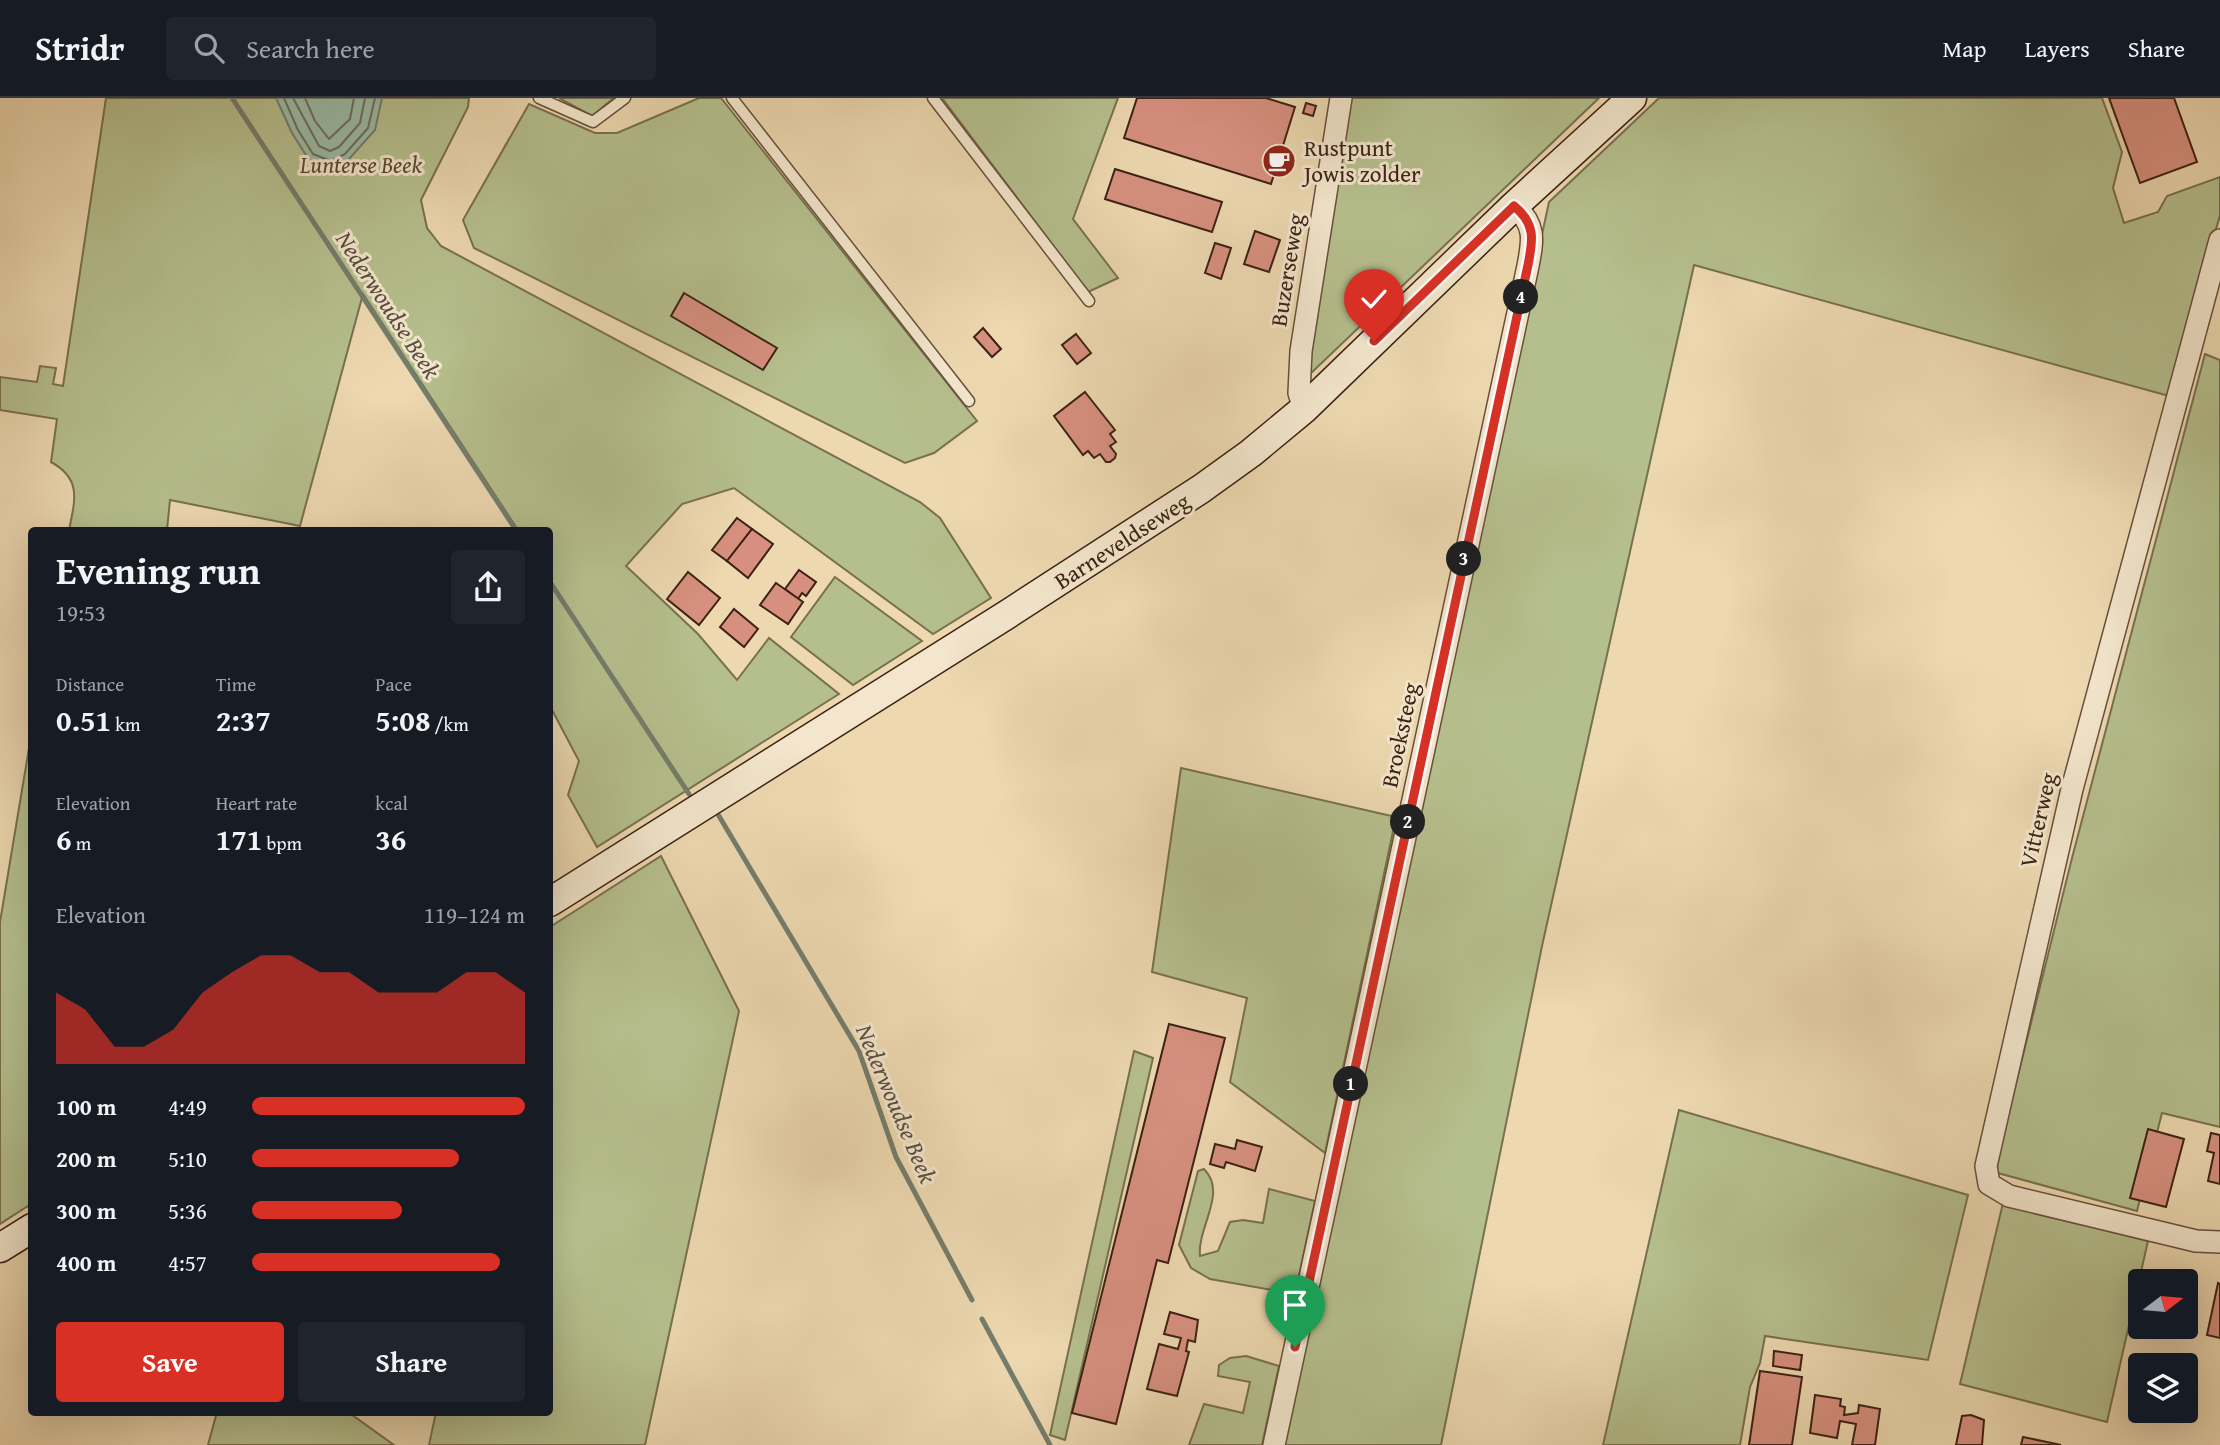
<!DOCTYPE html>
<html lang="en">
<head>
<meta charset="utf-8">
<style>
  :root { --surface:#171b24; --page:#20242c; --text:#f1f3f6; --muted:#9ea1a6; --line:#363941; --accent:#d93025 }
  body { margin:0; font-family:"Gentium Book Plus",serif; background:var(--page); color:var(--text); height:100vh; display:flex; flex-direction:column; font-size:26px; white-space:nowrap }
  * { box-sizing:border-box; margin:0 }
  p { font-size:23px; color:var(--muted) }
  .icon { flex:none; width:38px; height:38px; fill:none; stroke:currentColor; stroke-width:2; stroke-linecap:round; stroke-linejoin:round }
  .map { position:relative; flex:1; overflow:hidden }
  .details { position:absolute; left:28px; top:429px; width:525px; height:889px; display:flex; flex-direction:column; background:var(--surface); border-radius:7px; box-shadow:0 7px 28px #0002 }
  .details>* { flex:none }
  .needle { width:46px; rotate:74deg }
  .controls { position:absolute; left:2128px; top:1171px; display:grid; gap:14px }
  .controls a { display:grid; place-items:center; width:70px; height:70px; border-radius:7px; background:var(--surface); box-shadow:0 7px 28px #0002; font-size:35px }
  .pin { position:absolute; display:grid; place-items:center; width:60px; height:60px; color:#fff; margin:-72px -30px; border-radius:50% 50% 50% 0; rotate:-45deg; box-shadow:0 0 7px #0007 }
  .pin .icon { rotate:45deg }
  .km { position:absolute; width:35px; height:35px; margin:-18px; border-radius:50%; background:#222; color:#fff; font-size:19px; line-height:35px; text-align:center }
  .round { display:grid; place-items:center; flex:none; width:74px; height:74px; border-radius:7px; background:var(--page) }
  .overview { display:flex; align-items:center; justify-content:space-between; height:119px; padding:0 28px }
  h1 { font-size:38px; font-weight:700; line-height:52px }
  .metrics { display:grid; grid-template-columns:repeat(3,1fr); gap:10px; height:119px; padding:7px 28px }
  .metrics div { display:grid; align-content:center }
  .metrics b { font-size:30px; font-weight:700 }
  .metrics small { font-size:19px; font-weight:400 }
  .metrics p { font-size:19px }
  .chart { height:196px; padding:14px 28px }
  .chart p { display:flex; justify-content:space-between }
  .chart svg { width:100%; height:126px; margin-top:7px; fill:var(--accent); opacity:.7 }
  .action { display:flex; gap:14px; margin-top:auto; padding:14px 28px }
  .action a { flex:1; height:80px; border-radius:7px; background:var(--accent); color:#fff; font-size:28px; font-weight:700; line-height:80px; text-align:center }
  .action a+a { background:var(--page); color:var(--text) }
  ul { padding:0 28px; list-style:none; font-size:23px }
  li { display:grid; grid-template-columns:112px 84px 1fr; align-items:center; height:52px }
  li i { height:18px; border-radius:9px; background:var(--accent) }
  header { display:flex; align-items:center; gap:42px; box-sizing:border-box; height:98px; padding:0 35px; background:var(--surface); border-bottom:2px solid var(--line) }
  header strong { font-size:33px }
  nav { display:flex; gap:38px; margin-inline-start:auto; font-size:24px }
  .search { width:490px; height:63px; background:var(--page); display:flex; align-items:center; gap:18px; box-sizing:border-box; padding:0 24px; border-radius:7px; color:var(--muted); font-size:26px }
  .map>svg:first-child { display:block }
  .green { fill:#b5bf8d; stroke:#787050; stroke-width:2 }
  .water { fill:#9abba6; stroke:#747d6c; stroke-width:2 }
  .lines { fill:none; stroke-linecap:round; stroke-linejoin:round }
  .shore { stroke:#6b6e5d; stroke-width:2 }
  .stream { stroke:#747d6c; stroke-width:5 }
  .building { fill:#d7907f; stroke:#3c2114; stroke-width:2 }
  .service-casing { stroke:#684f3b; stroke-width:13 }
  .minor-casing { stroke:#684f3b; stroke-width:24 }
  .secondary-casing { stroke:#3c2114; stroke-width:31 }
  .service { stroke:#f3e6cc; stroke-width:10 }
  .minor { stroke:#f3e6cc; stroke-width:21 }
  .secondary { stroke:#f3e6cc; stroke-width:28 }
  .route-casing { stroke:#fff; stroke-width:14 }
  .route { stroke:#d93025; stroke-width:9 }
  .labels { text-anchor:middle; stroke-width:6; stroke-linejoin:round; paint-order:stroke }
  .poi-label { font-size:23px; fill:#3c2114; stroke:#f3e6cc; text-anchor:start }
  .park-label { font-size:23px; font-style:italic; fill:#5a4832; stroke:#f3e6cc }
  .street-label { font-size:23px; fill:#3c2114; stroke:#f3e6cc }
  .water-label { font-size:24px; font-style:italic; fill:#584f40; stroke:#f3e6cc }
</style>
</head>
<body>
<header>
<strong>Stridr</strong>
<div class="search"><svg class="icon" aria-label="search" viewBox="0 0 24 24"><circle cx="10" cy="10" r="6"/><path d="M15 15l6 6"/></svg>Search here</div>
<nav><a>Map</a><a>Layers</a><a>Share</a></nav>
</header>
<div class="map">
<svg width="2220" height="1347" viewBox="0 0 2220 1347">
  <rect width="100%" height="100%" fill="#edd8b0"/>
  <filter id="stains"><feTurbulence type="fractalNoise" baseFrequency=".00286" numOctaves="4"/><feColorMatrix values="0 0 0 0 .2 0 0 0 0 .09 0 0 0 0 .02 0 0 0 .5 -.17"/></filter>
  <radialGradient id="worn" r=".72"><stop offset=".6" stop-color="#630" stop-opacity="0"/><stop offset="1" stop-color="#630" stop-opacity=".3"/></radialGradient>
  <!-- green -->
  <g class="green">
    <path d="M106 0H469L468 9 421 102 427 130 441 148 920 404 940 420 991 500 933 536 734 390 682 406 626 468 698 536 737 582 769 540 839 596 597 749 568 697 579 663 550 608V432H518L363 196 300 428 170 402 167 432H69C75 402 82 381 51 364L57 321 0 312V279L37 284 40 268 56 270 53 286 63 288Z"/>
    <polygon points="559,0 614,0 592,18"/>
    <polygon points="699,0 721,0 977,323 934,355 905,365 474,150 463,122 529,6 595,35 617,35"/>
    <polygon points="942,0 1118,0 1073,121 1118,180 1088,194"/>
    <polygon points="1351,0 1599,0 1308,278"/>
    <polygon points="1659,0 2102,0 2122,54 2113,90 2124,125 2158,114 2167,98 2220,79 2220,117 2169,298 1694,167 1542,848 1441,1347 1281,1347 1549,104"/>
    <polygon points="2205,256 2220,262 2220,1029 2162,1015 2137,1113 1994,1074 2072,760"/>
    <polygon points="835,479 922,543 853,587 791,539"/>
    <polygon points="31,638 31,1106 0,1126 0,824"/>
    <polygon points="1181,670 1396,719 1325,1055 1230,984 1247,900 1152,874"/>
    <polygon points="661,758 739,913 645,1347 429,1347 436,1314 550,1314 550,829"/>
    <polygon points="1134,953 1153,960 1065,1342 1050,1337"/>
    <polygon points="1679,1012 1968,1097 1928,1262 1765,1238 1760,1265 1750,1289 1740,1347 1603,1347"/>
    <path d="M1204 1071C1228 1095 1197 1129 1200 1158L1218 1153 1230 1124 1243 1122 1263 1125 1269 1091 1315 1103 1295 1196 1210 1181 1191 1170 1179 1147 1198 1073Z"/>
    <polygon points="2003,1105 2148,1143 2107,1324 1960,1286"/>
    <polygon points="1246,1258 1279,1268 1262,1347 1189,1347 1204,1306 1243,1315 1250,1284 1218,1278 1219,1267 1230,1260"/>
    <polygon points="217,1314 348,1314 394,1347 208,1347"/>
  </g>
  <!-- water -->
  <polygon class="water" points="276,0 382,0 375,32 349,61 331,71 309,62 292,35"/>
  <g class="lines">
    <!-- shore -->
    <g class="shore">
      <polyline points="284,0 298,32 313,56 331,63 345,56 368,30 375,0"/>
      <polyline points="293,0 319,48 330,53 339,49 360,25 365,0"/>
      <polyline points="305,0 315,23 329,41 350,21 354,0"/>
    </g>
    <!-- stream -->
    <g class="stream">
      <polyline points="232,0 516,432"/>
      <polyline points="550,484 689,696"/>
      <polyline points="719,718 859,953 896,1059 972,1202"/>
      <polyline points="982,1221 1050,1347"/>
    </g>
  </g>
  <!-- building -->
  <g class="building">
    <polygon points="1137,0 1266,0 1295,9 1271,86 1124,40"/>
    <polygon points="2109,0 2174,0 2197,64 2140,85"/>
    <polygon points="1306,5 1316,8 1313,18 1303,15"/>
    <polygon points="1115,71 1222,104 1212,134 1105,101"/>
    <polygon points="1255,133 1280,142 1269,174 1244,166"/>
    <polygon points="1215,145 1231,150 1221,181 1205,175"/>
    <polygon points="684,195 777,250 763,272 671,218"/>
    <polygon points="983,230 1001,251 992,259 974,239"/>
    <polygon points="1076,236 1091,255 1077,266 1062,247"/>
    <polygon points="1085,294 1115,332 1110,336 1116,344 1110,348 1116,356 1115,360 1110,364 1106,364 1100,356 1094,360 1088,353 1083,357 1054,318"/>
    <polygon points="737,420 752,431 727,463 712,452"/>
    <polygon points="752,431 773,446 748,480 727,463"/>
    <polygon points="799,472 816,484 806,498 802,495 798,501 785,491"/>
    <polygon points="688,474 720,500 699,527 667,501"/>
    <polygon points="776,485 803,504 788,526 760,507"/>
    <polygon points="734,511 758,531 744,549 720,529"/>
    <polygon points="1169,926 1225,940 1168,1165 1157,1162 1116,1326 1072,1315"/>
    <polygon points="2148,1031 2184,1041 2166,1109 2130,1100"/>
    <polygon points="2211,1035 2220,1037 2220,1086 2208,1083 2214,1055 2207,1053"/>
    <polygon points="1237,1042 1262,1049 1255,1073 1226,1064 1224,1070 1210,1066 1215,1046 1235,1051"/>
    <polygon points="2218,1185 2220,1186 2220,1240 2207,1237"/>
    <polygon points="1170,1214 1198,1222 1195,1244 1188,1242 1186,1253 1189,1254 1177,1298 1147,1291 1159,1246 1178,1251 1181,1240 1164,1236"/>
    <polygon points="1774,1253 1802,1257 1800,1272 1773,1268"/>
    <polygon points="1760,1273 1802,1279 1792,1347 1749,1347"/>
    <polygon points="1815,1297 1841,1301 1840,1308 1845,1309 1844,1317 1858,1315 1859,1307 1880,1311 1875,1347 1852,1347 1856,1326 1840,1323 1837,1340 1810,1335"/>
    <polygon points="1971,1317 1984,1322 1982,1347 1956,1347 1962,1318"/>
    <polygon points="2023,1339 2061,1347 2021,1347"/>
  </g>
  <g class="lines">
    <defs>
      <g id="service">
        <polyline points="539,0 593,24 625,0"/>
        <polyline points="732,0 969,303"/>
        <polyline points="933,0 1089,203"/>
      </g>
      <g id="minor">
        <polyline points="2220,142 2072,691 1986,1068 1989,1086 2009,1098 2196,1143 2220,1144"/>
        <polyline points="1304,311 1299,295 1301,253 1341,0"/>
        <path d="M1274 1347 1528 168C1533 142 1536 126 1514 108"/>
      </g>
      <g id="secondary">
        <polyline points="550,804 1011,514 1201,391 1251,355 1304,311 1514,108 1632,0"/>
        <polyline points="0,1150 32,1130"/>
      </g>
    </defs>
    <!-- service casing -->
    <use href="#service" class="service-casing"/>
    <!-- minor casing -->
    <use href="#minor" class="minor-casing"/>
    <!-- secondary casing -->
    <use href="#secondary" class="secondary-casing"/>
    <!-- service -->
    <use href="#service" class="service"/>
    <!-- minor -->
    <use href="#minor" class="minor"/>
    <!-- secondary -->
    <use href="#secondary" class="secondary"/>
  </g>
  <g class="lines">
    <defs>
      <path id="route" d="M1295 1249 1528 167C1533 142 1536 126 1514 108L1374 243"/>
    </defs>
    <!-- route casing -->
    <use href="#route" class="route-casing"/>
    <!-- route -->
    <use href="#route" class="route"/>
  </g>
  <!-- icons -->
  <defs>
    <symbol id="cafe-disc" viewBox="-11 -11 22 22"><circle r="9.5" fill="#8f2418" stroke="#f3e6cc"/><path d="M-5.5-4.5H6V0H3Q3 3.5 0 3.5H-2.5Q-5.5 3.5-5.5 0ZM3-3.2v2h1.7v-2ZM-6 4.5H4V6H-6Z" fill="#fff"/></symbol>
  </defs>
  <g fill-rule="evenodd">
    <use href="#cafe-disc" x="1260" y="44" width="38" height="38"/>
  </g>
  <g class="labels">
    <!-- poi labels -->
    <g class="poi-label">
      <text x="1304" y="58">Rustpunt<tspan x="1304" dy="26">Jowis zolder</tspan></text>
    </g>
    <!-- park labels -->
    <g class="park-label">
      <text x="361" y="75">Lunterse Beek</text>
    </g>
    <!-- street labels -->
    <g class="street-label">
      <text transform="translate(1287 172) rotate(-81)" y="8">Buzerseweg</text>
      <text transform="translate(1122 443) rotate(-33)" y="8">Barneveldseweg</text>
      <text transform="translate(1400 637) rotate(-78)" y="8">Broeksteeg</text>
      <text transform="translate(2038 722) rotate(-77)" y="8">Vitterweg</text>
    </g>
    <!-- water labels -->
    <g class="water-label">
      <text transform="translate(388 207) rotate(57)" y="8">Nederwoudse Beek</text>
      <text transform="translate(896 1006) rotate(67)" y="8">Nederwoudse Beek</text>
    </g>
  </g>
  <rect width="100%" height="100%" filter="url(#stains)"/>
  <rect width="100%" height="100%" fill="url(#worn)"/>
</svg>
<div class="controls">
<a><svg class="needle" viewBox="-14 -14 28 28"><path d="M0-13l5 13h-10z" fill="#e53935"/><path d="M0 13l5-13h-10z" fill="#9ea1a6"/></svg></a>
<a><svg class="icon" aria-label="layers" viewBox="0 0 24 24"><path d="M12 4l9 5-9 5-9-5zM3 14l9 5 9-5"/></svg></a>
</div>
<div class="pin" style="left:1295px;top:1249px;background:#1e9e55"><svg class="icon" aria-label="arrive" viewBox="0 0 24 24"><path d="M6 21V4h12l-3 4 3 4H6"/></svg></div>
<div class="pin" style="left:1374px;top:243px;background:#d93025"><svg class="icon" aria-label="check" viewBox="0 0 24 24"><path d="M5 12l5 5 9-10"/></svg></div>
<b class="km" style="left:1351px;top:986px">1</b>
<b class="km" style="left:1408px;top:724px">2</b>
<b class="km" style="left:1464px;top:461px">3</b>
<b class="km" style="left:1521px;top:199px">4</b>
<section class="details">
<div class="overview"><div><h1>Evening run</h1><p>19:53</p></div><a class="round"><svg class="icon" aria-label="share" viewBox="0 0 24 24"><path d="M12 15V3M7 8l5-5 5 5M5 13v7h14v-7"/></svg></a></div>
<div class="metrics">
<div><p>Distance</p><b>0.51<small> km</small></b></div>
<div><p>Time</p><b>2:37</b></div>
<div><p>Pace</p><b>5:08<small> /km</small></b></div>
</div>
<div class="metrics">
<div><p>Elevation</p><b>6<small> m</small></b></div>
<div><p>Heart rate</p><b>171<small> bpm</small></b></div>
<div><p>kcal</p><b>36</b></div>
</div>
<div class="chart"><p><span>Elevation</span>119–124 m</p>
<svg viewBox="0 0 160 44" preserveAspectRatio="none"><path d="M0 44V19L10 25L20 38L30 38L40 32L50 19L60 12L70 6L80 6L90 12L100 12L110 19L120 19L130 19L140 12L150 12L160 19V44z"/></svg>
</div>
<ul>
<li><b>100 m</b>4:49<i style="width:100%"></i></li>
<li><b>200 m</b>5:10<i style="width:76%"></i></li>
<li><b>300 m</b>5:36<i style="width:55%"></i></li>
<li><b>400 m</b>4:57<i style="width:91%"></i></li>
</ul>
<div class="action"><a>Save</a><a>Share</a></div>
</section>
</div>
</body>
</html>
